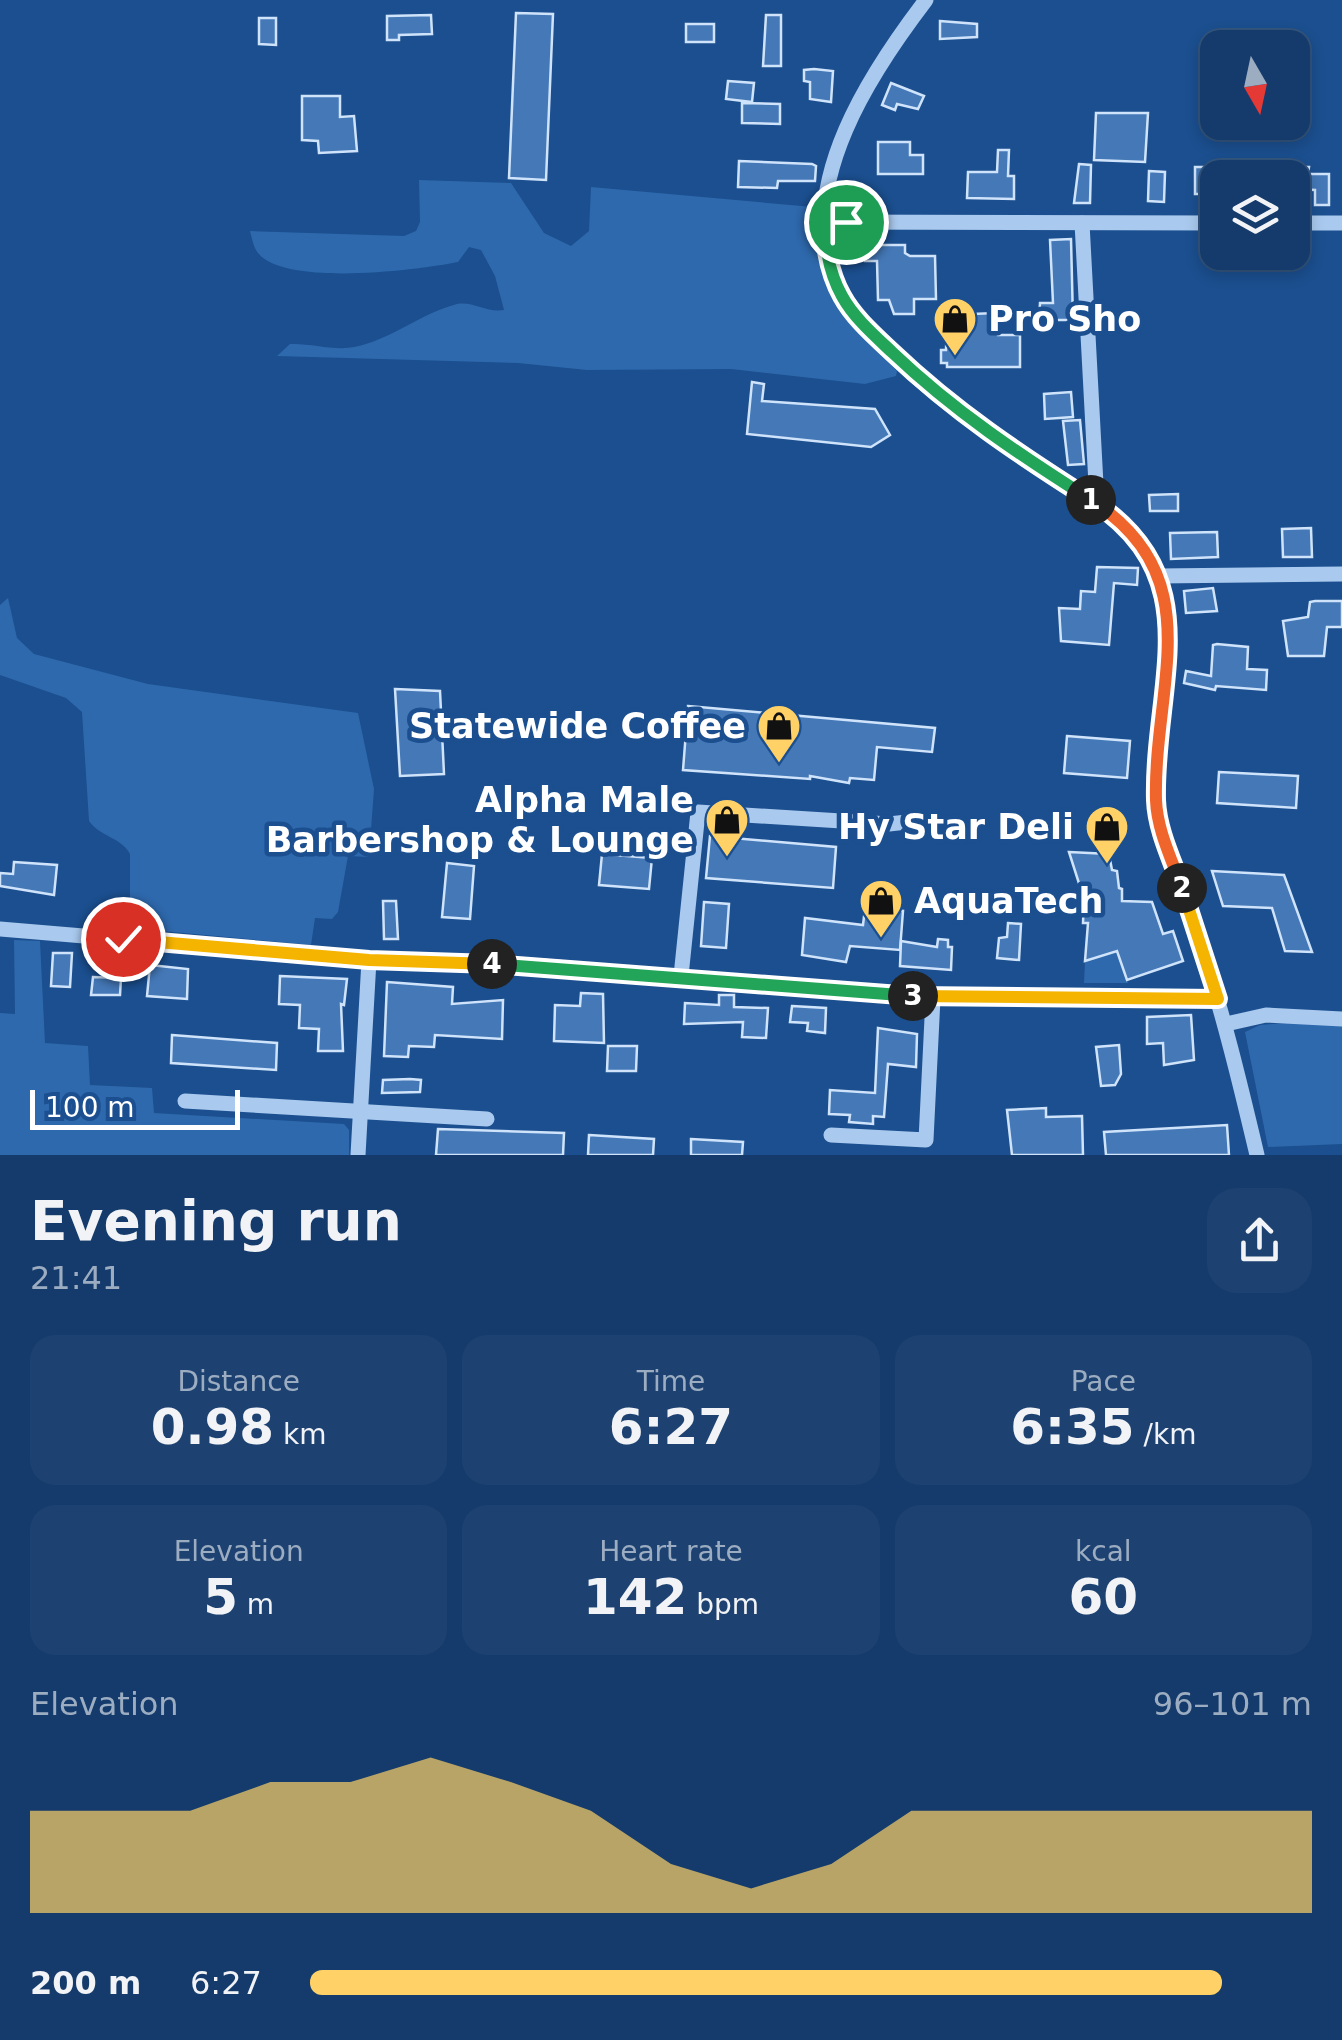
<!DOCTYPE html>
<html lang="en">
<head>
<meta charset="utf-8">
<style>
  :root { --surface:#143b6b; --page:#1d4271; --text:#f1f3f6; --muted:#9dadc1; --line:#33557e; --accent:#ffd166 }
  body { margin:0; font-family:"DejaVu Sans",sans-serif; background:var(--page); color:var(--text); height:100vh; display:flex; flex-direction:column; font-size:38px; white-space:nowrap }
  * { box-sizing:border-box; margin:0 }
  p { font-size:32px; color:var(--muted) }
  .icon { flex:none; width:55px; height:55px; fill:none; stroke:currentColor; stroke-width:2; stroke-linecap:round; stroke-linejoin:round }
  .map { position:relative; height:1155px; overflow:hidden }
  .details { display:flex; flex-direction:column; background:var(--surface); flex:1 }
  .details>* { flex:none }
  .needle { width:65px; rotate:171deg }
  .fabs { position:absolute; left:1200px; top:30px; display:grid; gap:20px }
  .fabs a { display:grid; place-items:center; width:110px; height:110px; border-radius:20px; background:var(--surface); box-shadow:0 5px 15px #0003,0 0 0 2px var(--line); font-size:50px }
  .scale { position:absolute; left:30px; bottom:25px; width:210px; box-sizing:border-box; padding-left:10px; border:5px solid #fff; border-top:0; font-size:28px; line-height:35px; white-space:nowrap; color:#fff; -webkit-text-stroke:8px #1b4f8f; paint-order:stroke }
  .pin { position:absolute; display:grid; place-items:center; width:85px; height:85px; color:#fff; margin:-42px; border:5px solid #fff; border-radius:50%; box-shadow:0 2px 10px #0007 }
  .km { position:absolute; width:50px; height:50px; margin:-25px; border-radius:50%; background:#222; color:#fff; font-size:28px; line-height:50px; text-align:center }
  .round { display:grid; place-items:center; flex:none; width:105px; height:105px; border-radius:30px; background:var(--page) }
  .headline { display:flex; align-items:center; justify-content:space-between; height:170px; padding:0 30px }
  h1 { font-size:55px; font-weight:600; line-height:75px }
  .stats { display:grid; grid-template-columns:repeat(3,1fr); gap:15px; height:170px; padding:10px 30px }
  .stats div { display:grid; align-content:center; border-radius:25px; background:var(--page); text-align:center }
  .stats b { font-size:50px; font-weight:600 }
  .stats small { font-size:28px; font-weight:400 }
  .stats p { font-size:28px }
  .chart { height:280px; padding:20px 30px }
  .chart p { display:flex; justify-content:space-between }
  .chart svg { width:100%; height:180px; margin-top:10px; fill:var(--accent); opacity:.7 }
  ul { padding:0 30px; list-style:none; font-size:32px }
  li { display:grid; grid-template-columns:160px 120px 1fr; align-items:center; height:75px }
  li i { height:25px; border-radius:12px; background:var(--accent) }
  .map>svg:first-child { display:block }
  .green { fill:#2e69ad }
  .building { fill:#4478b7; stroke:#cfe3fa; stroke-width:2.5 }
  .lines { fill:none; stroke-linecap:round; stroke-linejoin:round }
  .minor { stroke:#a9c9ee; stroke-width:15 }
  .split-1-casing { stroke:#fff; stroke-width:20 }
  .split-2-casing { stroke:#fff; stroke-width:20 }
  .split-3-casing { stroke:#fff; stroke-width:20 }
  .split-4-casing { stroke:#fff; stroke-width:20 }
  .split-5-casing { stroke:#fff; stroke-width:20 }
  .split-1 { stroke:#22a559; stroke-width:12 }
  .split-2 { stroke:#f0652b; stroke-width:12 }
  .split-3 { stroke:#f5b400; stroke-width:12 }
  .split-4 { stroke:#22a559; stroke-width:12 }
  .split-5 { stroke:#f5b400; stroke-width:12 }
  .labels { text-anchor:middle; stroke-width:9; stroke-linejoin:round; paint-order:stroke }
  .poi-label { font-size:35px; font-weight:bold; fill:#fff; stroke:#1b4f8f; text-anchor:end }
</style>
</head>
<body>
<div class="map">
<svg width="1342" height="1155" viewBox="0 0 1342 1155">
  <rect width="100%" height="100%" fill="#1b4f8f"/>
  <!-- green -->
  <g class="green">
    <path d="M419 180 511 183 544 233 571 246 589 231 591 187 813 207C818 292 843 311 897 371L896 376 865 384 731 369 587 370 518 363 277 356 290 344C311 343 334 351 354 347 391 340 421 313 457 304 473 301 487 313 504 310L495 276 481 250 469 247 458 262C419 270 285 287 258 253 253 247 252 238 250 231L404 236 416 231 420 222Z"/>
    <path d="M8 598 17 638 34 654 148 684 358 713 374 789 369 857 348 856 338 912 332 919 315 918 311 945 130 928V854C121 837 100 837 89 821L82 712 66 698 0 675V605Z"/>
    <polygon points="14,940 40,941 45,1043 88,1046 90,1085 152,1088 154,1113 344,1124 349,1130 349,1155 0,1155 0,1013 15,1014"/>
    <polygon points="1117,951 1128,983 1084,983 1085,961"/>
    <polygon points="1299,1022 1342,1024 1342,1144 1268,1147 1245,1032 1260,1025"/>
  </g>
  <!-- building -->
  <g class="building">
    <polygon points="516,13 553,14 546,180 509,178"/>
    <polygon points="431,15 432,34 399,35 399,40 387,40 387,16"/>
    <polygon points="766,15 781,15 781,66 763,66"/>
    <polygon points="259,18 276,18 276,45 259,44"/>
    <polygon points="940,21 977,24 977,37 940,39"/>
    <rect x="686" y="24" width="28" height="18"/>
    <polygon points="814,69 833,71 831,102 810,99 810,82 804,81 804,70"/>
    <polygon points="728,81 754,83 752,102 726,99"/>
    <polygon points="891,83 924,96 918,109 897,104 895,110 882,105"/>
    <polygon points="302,96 340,96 340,117 354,116 357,151 319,153 318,141 302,140"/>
    <polygon points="742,103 780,104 780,124 742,123"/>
    <polygon points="1096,113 1148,113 1145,162 1094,160"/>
    <polygon points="878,142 910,142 910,155 923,155 923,174 878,174"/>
    <polygon points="998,150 1009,150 1008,176 1014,176 1014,199 967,198 968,172 997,172"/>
    <polygon points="739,161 812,164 816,166 815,181 778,181 777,188 738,187"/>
    <polygon points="1079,164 1091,165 1090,203 1074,203"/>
    <polygon points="1195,167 1211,167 1210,194 1195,194"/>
    <polygon points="1291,167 1309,167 1308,174 1329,174 1329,205 1315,205 1315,190 1295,189"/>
    <polygon points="1149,171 1165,172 1164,202 1148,201"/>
    <polygon points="1071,239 1073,320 1039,320 1040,303 1053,303 1050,240"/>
    <polygon points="865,245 905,245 905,253 910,256 935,256 936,299 914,299 914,314 894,314 889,300 878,300 877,261 865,261"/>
    <polygon points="996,313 998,335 1020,335 1020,367 947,367 947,363 941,363 941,350 946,350 947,315"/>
    <polygon points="752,382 764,384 762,401 875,409 890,435 871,447 747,434"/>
    <polygon points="1071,392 1073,417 1045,419 1044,394"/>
    <polygon points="1080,420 1084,464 1068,465 1063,421"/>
    <polygon points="1178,494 1178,511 1150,511 1149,495"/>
    <polygon points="1311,528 1312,557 1283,557 1282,529"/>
    <polygon points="1217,532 1218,557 1171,559 1170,533"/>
    <polygon points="1097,567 1138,568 1137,585 1114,583 1109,645 1061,641 1059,608 1080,609 1081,591 1095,592"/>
    <polygon points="1213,588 1217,611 1186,613 1184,591"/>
    <polygon points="1315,601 1342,601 1342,627 1327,627 1324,656 1288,656 1283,621 1308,617 1310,602"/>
    <polygon points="1217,644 1248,647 1247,669 1267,670 1266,690 1216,686 1215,690 1184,683 1186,671 1211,676 1213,645"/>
    <polygon points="395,689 440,691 444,774 400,776"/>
    <polygon points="688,706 935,728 932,752 877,747 874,780 850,778 849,783 810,776 810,779 683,770"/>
    <polygon points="1067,736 1130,741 1127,778 1064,773"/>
    <polygon points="1219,772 1298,776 1296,808 1217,803"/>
    <polygon points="710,836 836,847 833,888 706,878"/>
    <polygon points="1069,852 1109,854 1112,870 1117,871 1119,888 1122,889 1122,901 1152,902 1163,934 1173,931 1183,961 1127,980 1117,951 1085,961 1088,923 1083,923 1084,899"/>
    <polygon points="602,854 652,858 649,889 599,885"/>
    <polygon points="14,862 57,865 54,895 0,886 0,873 13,874"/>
    <polygon points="447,863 474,866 470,919 442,917"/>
    <polygon points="1212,871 1284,875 1312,952 1285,951 1272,908 1223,906"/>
    <polygon points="383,901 396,901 398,939 384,939"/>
    <polygon points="704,902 729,904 726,948 701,946"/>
    <polygon points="865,908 903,911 900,950 850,946 846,962 802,955 805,918 863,925"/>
    <polygon points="1008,923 1021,924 1019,960 997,958 999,938 1007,937"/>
    <polygon points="938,939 948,940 948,947 952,947 951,970 900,966 901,941 937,947"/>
    <polygon points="53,953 72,953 70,987 51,986"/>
    <polygon points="150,965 188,969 187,999 147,996"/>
    <polygon points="280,976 347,979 344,1005 341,1004 343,1051 318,1051 319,1029 299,1028 300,1005 279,1004"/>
    <polygon points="93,977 121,978 120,995 91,995"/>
    <polygon points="387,982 453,987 452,1004 503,1000 502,1039 435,1035 434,1047 409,1046 408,1057 384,1056"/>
    <polygon points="581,993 603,994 604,1043 554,1041 555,1005 580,1006"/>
    <polygon points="719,995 734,995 734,1007 768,1008 766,1038 742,1037 743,1022 684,1024 685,1003 719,1005"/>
    <polygon points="792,1006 826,1008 825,1033 807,1031 808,1023 790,1022"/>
    <polygon points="1191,1015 1194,1060 1164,1065 1163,1043 1147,1044 1147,1017"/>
    <polygon points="878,1028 917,1034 916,1067 888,1064 884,1117 873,1116 873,1124 849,1122 850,1115 829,1114 830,1090 875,1093"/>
    <polygon points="172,1035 277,1043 276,1070 171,1063"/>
    <polygon points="1119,1045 1121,1074 1115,1085 1101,1086 1096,1047"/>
    <polygon points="608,1046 637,1046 636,1071 607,1071"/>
    <polygon points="410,1079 421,1080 420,1092 382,1093 383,1080"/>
    <polygon points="1046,1108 1046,1117 1082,1116 1083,1155 1012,1155 1007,1110"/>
    <polygon points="1227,1125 1229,1155 1106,1155 1104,1132"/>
    <polygon points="438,1129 564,1133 563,1155 436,1155"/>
    <polygon points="589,1135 654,1139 653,1155 588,1155"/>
    <polygon points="691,1139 743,1142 742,1155 691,1155"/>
  </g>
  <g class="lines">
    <!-- minor -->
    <g class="minor">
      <path d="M926 0C871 72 798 182 833 276 857 340 966 420 1023 457 1073 488 1134 516 1157 574 1190 651 1146 734 1158 814 1164 857 1187 901 1200 943 1223 1013 1240 1083 1257 1155"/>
      <polyline points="824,222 1218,223"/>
      <polyline points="1082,223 1097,503"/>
      <polyline points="1292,223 1342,223"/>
      <polyline points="1158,576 1342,574"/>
      <polyline points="0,929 369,960 543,966 933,998 1218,999"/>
      <polyline points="681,976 698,812 889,824 907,822"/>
      <polyline points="1226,1024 1266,1015 1342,1019"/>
      <polyline points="185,1101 487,1119"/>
      <polyline points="831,1135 926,1140 933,998"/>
      <polyline points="358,1155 369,960"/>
    </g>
  </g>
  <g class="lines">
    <defs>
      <path id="split-1" d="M846 222H824C825 247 829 273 842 296 854 318 875 336 893 353 954 411 1020 455 1091 500"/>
      <path id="split-2" d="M1091 500C1212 578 1153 684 1156 800 1157 830 1172 860 1182 888"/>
      <polyline id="split-3" points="913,996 1218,999 1182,888"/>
      <polyline id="split-4" points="492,964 913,996"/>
      <polyline id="split-5" points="123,939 369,960 492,964"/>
    </defs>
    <!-- split-1 casing -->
    <use href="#split-1" class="split-1-casing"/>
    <!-- split-2 casing -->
    <use href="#split-2" class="split-2-casing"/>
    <!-- split-3 casing -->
    <use href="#split-3" class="split-3-casing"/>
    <!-- split-4 casing -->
    <use href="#split-4" class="split-4-casing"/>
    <!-- split-5 casing -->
    <use href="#split-5" class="split-5-casing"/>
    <!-- split-1 -->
    <use href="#split-1" class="split-1"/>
    <!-- split-2 -->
    <use href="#split-2" class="split-2"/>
    <!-- split-3 -->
    <use href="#split-3" class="split-3"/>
    <!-- split-4 -->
    <use href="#split-4" class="split-4"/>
    <!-- split-5 -->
    <use href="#split-5" class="split-5"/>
  </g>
  <!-- icons -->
  <defs>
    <symbol id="shop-pin" viewBox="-11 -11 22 30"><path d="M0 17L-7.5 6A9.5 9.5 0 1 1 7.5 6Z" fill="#ffd166" stroke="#1b4f8f"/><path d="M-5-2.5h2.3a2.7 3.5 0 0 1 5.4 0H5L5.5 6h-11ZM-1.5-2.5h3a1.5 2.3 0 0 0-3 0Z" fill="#111"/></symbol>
  </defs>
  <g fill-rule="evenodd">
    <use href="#shop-pin" x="930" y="294" width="50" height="68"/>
    <use href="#shop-pin" x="754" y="701" width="50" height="68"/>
    <use href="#shop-pin" x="702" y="795" width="50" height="68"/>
    <use href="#shop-pin" x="1082" y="802" width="50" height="68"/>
    <use href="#shop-pin" x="856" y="876" width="50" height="68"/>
  </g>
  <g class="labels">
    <!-- poi labels -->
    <g class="poi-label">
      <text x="988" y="331" text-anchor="start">Pro Sho</text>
      <text x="746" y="738">Statewide Coffee</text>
      <text x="694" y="812">Alpha Male<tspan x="694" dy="40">Barbershop &amp; Lounge</tspan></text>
      <text x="1074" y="839">Hy Star Deli</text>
      <text x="914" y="913" text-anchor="start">AquaTech</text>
    </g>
  </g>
</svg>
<div class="fabs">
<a><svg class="needle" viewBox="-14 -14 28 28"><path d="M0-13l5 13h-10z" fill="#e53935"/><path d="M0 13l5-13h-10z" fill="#9dadc1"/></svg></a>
<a><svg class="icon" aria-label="layers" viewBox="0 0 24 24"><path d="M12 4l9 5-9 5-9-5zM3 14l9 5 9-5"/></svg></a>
</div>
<div class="scale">100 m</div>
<div class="pin" style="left:846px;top:222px;background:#1e9e55"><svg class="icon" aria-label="arrive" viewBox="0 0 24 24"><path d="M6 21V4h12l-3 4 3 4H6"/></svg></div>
<div class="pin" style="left:123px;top:939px;background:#d93025"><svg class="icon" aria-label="check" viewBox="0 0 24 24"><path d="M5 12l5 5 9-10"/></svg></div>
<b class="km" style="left:1091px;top:500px">1</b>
<b class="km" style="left:1182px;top:888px">2</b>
<b class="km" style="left:913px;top:996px">3</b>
<b class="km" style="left:492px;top:964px">4</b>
</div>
<section class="details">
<div class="headline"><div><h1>Evening run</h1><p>21:41</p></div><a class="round"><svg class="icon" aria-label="share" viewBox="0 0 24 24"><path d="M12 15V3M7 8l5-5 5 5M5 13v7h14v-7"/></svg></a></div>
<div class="stats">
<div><p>Distance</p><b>0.98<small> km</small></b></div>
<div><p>Time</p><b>6:27</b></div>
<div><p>Pace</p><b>6:35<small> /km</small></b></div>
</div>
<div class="stats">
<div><p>Elevation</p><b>5<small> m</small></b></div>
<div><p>Heart rate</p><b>142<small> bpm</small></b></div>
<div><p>kcal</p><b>60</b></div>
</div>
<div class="chart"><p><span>Elevation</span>96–101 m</p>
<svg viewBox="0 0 160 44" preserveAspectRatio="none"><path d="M0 44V19L10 19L20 19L30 12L40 12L50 6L60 12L70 19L80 32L90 38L100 32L110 19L120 19L130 19L140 19L150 19L160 19V44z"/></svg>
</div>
<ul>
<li><b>200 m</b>6:27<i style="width:91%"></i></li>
</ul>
</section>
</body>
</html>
